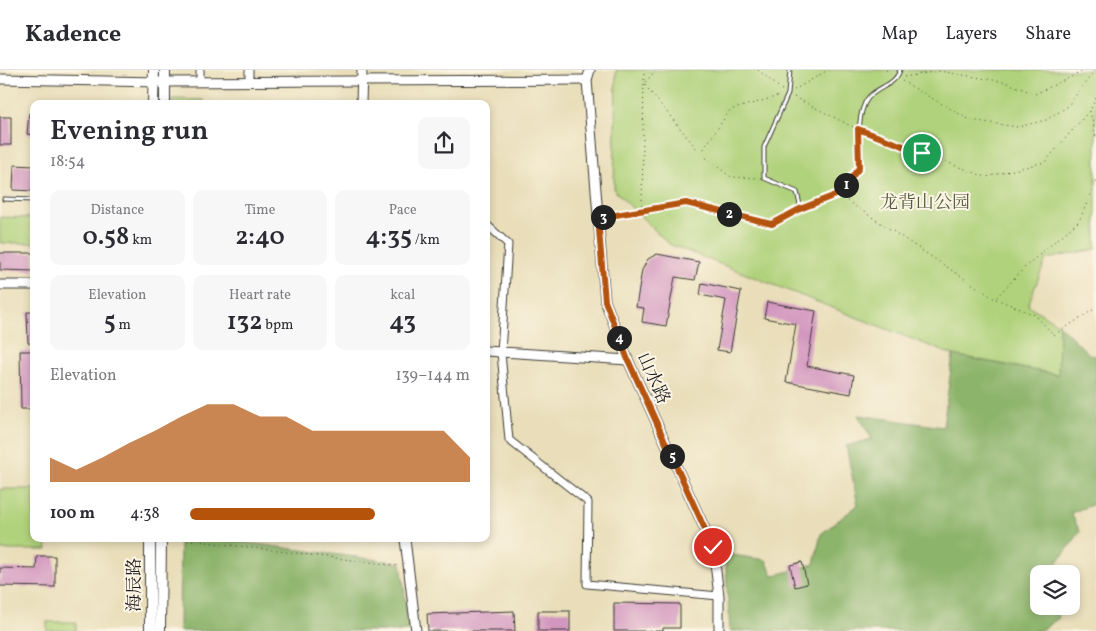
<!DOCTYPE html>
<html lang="en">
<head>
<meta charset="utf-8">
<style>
  :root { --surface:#fff; --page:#f7f7f7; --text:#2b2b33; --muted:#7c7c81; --line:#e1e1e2; --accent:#b45309 }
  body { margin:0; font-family:Vollkorn,"Noto Serif SC",serif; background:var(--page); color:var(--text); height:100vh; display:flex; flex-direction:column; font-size:19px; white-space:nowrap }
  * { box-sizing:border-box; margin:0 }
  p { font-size:16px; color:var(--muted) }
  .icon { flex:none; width:28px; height:28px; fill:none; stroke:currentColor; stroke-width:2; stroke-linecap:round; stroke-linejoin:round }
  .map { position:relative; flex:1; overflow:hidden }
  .drawer { position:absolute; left:30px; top:30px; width:460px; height:442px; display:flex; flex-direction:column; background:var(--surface); border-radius:10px; box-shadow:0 2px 8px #0003 }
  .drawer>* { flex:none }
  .tools { position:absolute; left:1030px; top:495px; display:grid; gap:10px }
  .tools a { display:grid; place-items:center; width:50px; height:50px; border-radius:10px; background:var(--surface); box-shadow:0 2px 8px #0003; font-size:25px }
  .pin { position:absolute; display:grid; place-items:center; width:42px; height:42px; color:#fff; margin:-21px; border:2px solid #fff; border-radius:50%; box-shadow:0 1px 5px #0007 }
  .km { position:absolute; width:25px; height:25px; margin:-12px; border-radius:50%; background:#222; color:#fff; font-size:14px; line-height:25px; text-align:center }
  .round { display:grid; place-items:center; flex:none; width:52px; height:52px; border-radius:10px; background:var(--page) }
  .overview { display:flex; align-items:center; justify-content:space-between; height:85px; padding:0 20px }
  h1 { font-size:28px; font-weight:600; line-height:38px }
  .metrics { display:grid; grid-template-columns:repeat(3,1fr); gap:8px; height:85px; padding:5px 20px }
  .metrics div { display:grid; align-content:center; border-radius:10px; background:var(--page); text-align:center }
  .metrics b { font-size:25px; font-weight:600 }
  .metrics small { font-size:14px; font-weight:400 }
  .metrics p { font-size:14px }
  .chart { height:140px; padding:10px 20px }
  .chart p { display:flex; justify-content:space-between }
  .chart svg { width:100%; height:90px; margin-top:5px; fill:var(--accent); opacity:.7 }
  ul { padding:0 20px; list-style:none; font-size:16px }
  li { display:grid; grid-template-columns:80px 60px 1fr; align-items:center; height:38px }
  li i { height:12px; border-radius:6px; background:var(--accent) }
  header { display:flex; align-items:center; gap:30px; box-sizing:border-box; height:70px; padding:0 25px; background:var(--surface); border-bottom:1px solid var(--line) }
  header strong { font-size:24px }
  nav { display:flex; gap:28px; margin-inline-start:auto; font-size:18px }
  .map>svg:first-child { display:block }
  .green { fill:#b0d27b; stroke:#66774c }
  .forest { fill:#8cb46b; stroke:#546844 }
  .building { fill:#d397bf }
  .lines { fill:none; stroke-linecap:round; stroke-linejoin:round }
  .service-casing { stroke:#3b3934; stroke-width:5 }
  .minor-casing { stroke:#3b3934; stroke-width:9 }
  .tertiary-casing { stroke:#3b3934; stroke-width:11 }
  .secondary-casing { stroke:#3b3934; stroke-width:11 }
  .primary-casing { stroke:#3b3934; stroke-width:12 }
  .path { stroke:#3b3934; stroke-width:1; stroke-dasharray:1 4; stroke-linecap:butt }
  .service { stroke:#fff; stroke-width:3 }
  .minor { stroke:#fff; stroke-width:7 }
  .tertiary { stroke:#fff; stroke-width:9 }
  .secondary { stroke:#fff; stroke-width:9 }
  .primary { stroke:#fff; stroke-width:10 }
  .route-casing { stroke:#fff; stroke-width:10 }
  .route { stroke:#b45309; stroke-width:6 }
  .labels { text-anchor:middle; stroke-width:4; stroke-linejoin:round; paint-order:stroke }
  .park-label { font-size:18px; fill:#505c3d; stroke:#fcf5e5 }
  .street-label { font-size:18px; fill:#1c1c1c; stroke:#fcf5e5 }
</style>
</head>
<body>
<header>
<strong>Kadence</strong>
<nav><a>Map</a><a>Layers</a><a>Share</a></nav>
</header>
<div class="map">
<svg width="1096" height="561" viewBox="0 0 1096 561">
  <rect width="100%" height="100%" fill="#fcf5e5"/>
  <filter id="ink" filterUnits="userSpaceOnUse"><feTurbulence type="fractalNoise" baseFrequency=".02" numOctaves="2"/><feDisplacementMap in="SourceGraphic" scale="10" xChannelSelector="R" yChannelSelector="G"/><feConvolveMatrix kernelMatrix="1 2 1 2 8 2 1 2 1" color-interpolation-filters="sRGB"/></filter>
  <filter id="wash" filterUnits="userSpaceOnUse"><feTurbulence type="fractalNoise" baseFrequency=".0096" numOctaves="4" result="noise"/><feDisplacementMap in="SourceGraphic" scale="20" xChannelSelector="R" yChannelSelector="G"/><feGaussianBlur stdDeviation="1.12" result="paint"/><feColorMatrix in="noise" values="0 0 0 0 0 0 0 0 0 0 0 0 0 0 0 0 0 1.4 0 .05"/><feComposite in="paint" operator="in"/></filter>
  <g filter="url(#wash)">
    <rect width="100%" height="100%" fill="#e9deb9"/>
    <!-- green -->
    <g class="green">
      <polygon points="616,0 1096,0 1096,179 1046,189 1028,235 1059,255 1059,305 953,285 669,174 614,120"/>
      <polygon points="173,29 203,30 203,34 173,34"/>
      <polygon points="0,147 34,148 34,173 0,173"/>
      <polygon points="0,419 34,419 34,469 46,469 47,480 0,480"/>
      <rect x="47" y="552" width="29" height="9"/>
    </g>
    <!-- forest -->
    <g class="forest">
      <polygon points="1059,255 1089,284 1096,286 1096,433 1071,443 1080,462 1049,504 1039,504 1039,536 1053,536 1059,548 1039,561 730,561 725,484 766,490 773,506 814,494 821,464 858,435 846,376 872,369 858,345 943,357 953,285 1058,305"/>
      <polygon points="180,469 217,469 401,493 409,561 179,561"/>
    </g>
    <g id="blocks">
      <!-- building -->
      <g class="building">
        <polygon points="29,43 34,43 34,65 27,64"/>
        <rect x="0" y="47" width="11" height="28"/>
        <polygon points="14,95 34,96 34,121 13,120"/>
        <polygon points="0,183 34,183 34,201 0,200"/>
        <polygon points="657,184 699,192 695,210 675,207 666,256 642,252 644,238 636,237 642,200 648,189"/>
        <polygon points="702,213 741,221 730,282 717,280 726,230 700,225"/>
        <polygon points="767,232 816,241 807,296 854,305 851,324 786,312 796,254 764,248"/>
        <polygon points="27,242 34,242 34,273 28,273"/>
        <polygon points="20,281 34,281 34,339 21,339"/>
        <polygon points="37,486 55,486 55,517 0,516 0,498 36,499"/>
        <polygon points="802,492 807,514 795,517 790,495"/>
        <polygon points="614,533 680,534 680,558 663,558 663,561 614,561"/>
        <polygon points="514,541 515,561 428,561 427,544"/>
        <rect x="538" y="541" width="32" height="20"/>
      </g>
    </g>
  </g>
  <g filter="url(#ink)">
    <use href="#blocks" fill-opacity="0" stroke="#3b3934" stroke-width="1"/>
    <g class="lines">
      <defs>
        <g id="service">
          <polyline points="790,0 788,24 764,77 764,108 797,122 801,139"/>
          <polyline points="4,129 34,130"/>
          <path d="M599 148 686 133 771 154 801 139 838 124 859 98C859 79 856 43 868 28 878 16 895 16 900 0"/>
        </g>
        <g id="minor">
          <polyline points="200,0 200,12"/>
          <polyline points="249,12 249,0"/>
          <polyline points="486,154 508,174 501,283 509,370 588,432 587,514 719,526"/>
        </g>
        <g id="tertiary">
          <polyline points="590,0 587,10 605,231 628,290 713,477 719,526 719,561"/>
          <polyline points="165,12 587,10"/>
          <polyline points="361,34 362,0"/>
          <polyline points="0,215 34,215"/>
          <polyline points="486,281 628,290"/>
          <polyline points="405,469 416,561"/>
        </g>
        <polyline id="secondary" points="0,9 160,12"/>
        <g id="primary">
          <polyline points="153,34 154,0"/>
          <polyline points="165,34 165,0"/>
          <polyline points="150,561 150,469"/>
          <polyline points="160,561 161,469"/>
        </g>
      </defs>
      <!-- service casing -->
      <use href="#service" class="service-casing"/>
      <!-- minor casing -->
      <use href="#minor" class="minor-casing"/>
      <!-- tertiary casing -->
      <use href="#tertiary" class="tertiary-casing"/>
      <!-- secondary casing -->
      <use href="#secondary" class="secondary-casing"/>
      <!-- primary casing -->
      <use href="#primary" class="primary-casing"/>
      <!-- path -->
      <g class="path">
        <polyline points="656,0 644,14 701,84 731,107 758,108"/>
        <polyline points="758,0 782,20"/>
        <polyline points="886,0 891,3"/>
        <polyline points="904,7 939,1 1005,12 1035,24 1086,0"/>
        <polyline points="902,11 970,50 1018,57 1046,50 1067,37 1095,0"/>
        <polyline points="794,20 828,0"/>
        <polyline points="794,27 853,57"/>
        <polyline points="1090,41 1096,67"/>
        <polyline points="866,62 986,107 1045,92 1090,40 1096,28"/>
        <polyline points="701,83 730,40 779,26"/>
        <polyline points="843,128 995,229 1027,195 1079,151 1095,115 1096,107"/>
        <polyline points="642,135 644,0"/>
        <polyline points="996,229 1035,245 1054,265 1096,238"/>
        <polyline points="182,469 400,496"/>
      </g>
      <!-- service -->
      <use href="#service" class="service"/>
      <!-- minor -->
      <use href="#minor" class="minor"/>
      <!-- tertiary -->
      <use href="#tertiary" class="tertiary"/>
      <!-- secondary -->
      <use href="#secondary" class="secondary"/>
      <!-- primary -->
      <use href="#primary" class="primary"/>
    </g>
  </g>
  <g class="lines" filter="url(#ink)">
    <defs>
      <polyline id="route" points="713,477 628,290 605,231 598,148 686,133 772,154 800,139 838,124 859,98 858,59 922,83"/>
    </defs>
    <!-- route casing -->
    <use href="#route" class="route-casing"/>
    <!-- route -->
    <use href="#route" class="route"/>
  </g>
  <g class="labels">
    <!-- park labels -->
    <g class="park-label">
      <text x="925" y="138">龙背山公园</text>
    </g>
    <!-- street labels -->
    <g class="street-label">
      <text transform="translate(654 308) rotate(66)" y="6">山水路</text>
      <text transform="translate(134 515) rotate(-90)" y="6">海辰路</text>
    </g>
  </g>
</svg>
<div class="tools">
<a><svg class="icon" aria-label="layers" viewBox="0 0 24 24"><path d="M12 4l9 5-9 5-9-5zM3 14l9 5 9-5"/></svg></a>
</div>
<div class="pin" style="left:922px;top:83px;background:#1e9e55"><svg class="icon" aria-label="arrive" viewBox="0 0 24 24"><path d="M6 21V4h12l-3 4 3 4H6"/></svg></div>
<div class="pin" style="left:713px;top:477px;background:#d93025"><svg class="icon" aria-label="check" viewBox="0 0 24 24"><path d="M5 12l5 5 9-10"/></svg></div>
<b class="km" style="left:846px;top:115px">1</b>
<b class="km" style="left:729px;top:144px">2</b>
<b class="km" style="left:603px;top:147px">3</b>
<b class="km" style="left:619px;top:268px">4</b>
<b class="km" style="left:672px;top:386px">5</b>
<section class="drawer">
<div class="overview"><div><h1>Evening run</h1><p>18:54</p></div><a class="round"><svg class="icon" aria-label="share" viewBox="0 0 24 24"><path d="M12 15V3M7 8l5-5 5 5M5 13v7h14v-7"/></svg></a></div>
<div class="metrics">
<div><p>Distance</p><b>0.58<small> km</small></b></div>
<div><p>Time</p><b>2:40</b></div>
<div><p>Pace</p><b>4:35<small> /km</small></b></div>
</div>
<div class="metrics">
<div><p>Elevation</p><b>5<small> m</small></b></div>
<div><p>Heart rate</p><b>132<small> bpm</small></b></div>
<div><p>kcal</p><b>43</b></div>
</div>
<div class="chart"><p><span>Elevation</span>139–144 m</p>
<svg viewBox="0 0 160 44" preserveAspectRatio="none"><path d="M0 44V32L10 38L20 32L30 25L40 19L50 12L60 6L70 6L80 12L90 12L100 19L110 19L120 19L130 19L140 19L150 19L160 32V44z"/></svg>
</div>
<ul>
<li><b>100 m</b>4:38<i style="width:66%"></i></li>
</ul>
</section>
</div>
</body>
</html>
